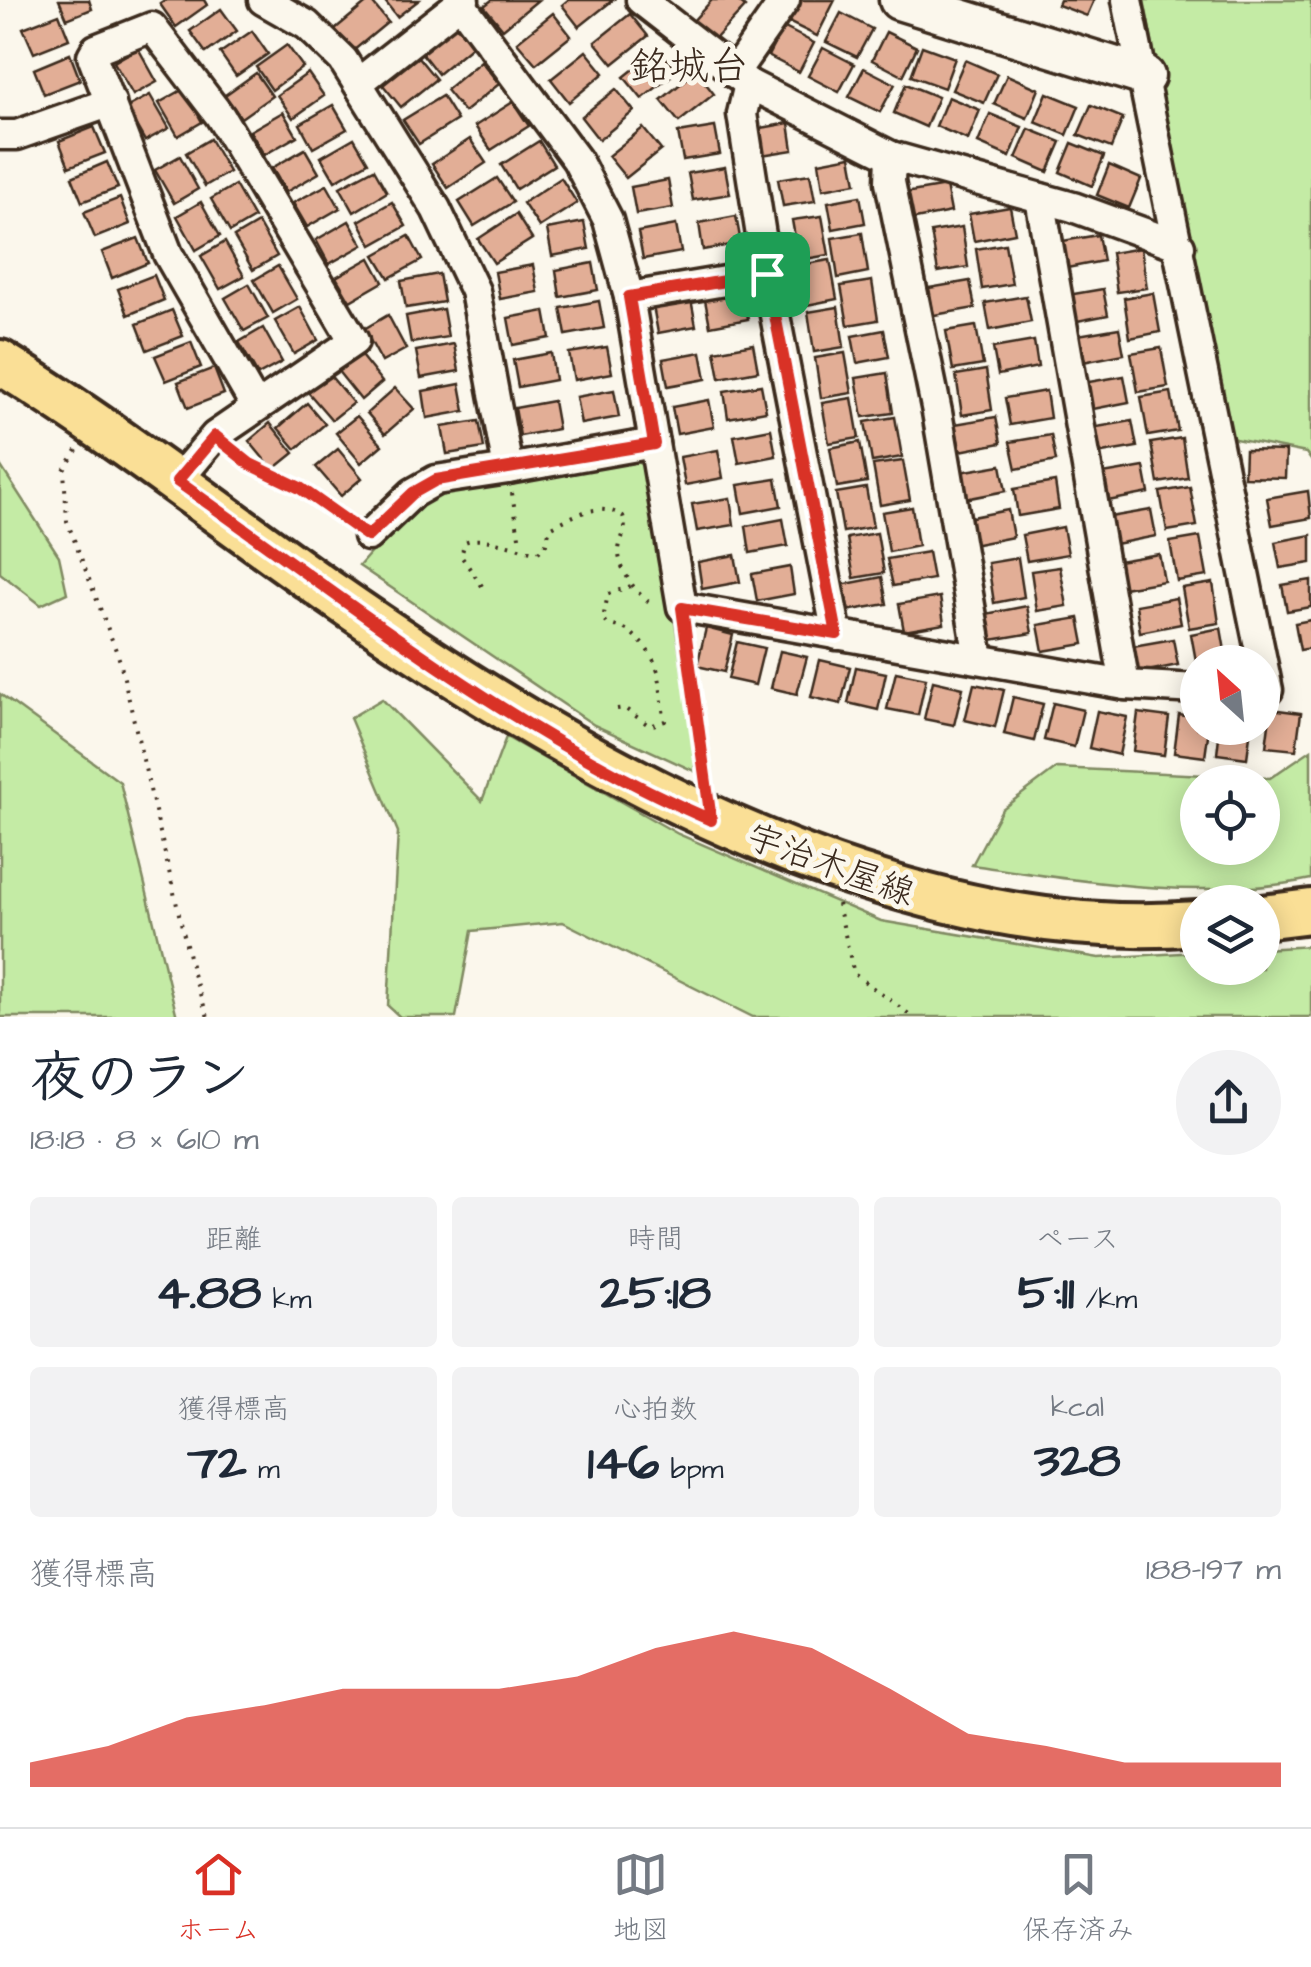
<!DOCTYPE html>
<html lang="ja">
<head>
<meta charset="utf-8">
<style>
  :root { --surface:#fff; --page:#f2f2f3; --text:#1f2937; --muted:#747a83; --line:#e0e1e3; --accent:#d93025 }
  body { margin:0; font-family:"Architects Daughter","Klee One",sans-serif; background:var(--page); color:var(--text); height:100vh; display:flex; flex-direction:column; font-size:38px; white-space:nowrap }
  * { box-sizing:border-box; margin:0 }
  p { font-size:32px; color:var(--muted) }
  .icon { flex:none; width:55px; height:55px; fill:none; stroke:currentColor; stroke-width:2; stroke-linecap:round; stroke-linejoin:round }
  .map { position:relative; height:1017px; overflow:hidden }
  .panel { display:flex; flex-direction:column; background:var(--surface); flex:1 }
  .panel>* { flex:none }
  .needle { width:65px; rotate:333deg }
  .controls { position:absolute; left:1180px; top:645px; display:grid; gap:20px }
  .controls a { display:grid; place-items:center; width:100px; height:100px; border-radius:50%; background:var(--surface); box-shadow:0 5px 25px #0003; font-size:50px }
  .pin { position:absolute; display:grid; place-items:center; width:85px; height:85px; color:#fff; margin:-42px; border-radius:20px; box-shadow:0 5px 15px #0006 }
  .round { display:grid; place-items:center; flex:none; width:105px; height:105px; border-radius:52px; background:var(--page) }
  .head { display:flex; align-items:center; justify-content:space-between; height:170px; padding:0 30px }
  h1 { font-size:55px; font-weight:700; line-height:75px }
  .figures { display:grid; grid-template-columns:repeat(3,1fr); gap:15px; height:170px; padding:10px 30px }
  .figures div { display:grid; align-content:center; border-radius:10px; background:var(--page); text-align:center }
  .figures b { font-size:50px; font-weight:700 }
  .figures small { font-size:28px; font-weight:400 }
  .figures p { font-size:28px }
  .chart { height:280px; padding:20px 30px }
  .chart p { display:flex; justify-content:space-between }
  .chart svg { width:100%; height:180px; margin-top:10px; fill:var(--accent); opacity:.7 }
  .tabs { display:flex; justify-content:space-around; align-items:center; height:140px; border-top:2px solid var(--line); background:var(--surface); font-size:28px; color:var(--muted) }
  .tabs a { display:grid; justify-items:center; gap:5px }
  .tabs .active { color:var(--accent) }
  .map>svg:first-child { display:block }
  .green { fill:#c4eba5; stroke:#808a62; stroke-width:2.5; fill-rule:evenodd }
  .building { fill:#e2ae96; stroke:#3b2a1e; stroke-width:2.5 }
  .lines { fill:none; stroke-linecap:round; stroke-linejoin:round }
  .street-casing { stroke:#3b2a1e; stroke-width:35 }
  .secondary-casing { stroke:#3b2a1e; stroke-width:45 }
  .primary-casing { stroke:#3b2a1e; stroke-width:50 }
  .path { stroke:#3b2a1e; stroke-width:4; stroke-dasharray:2.5 8; stroke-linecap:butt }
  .street { stroke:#fbf7ec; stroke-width:28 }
  .secondary { stroke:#fbf7ec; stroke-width:38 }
  .primary { stroke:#fadf96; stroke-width:42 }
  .route-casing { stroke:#fff; stroke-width:20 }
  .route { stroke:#d93025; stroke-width:12 }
  .labels { text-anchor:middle; stroke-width:10; stroke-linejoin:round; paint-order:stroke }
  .street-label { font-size:35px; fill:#3b2a1e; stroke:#fbf7ec }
  .quarter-label { font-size:40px; fill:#3b2a1e; stroke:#fbf7ec }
</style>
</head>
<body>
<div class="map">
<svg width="1311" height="1017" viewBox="0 0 1311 1017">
  <rect width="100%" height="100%" fill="#fbf7ec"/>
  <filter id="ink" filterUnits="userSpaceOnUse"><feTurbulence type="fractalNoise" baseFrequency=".01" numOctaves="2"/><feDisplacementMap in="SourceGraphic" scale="20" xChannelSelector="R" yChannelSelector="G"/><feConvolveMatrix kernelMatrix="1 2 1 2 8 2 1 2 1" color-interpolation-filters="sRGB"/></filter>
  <g filter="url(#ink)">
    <!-- green -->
    <g class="green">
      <polygon points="1144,0 1311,0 1311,460 1306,453 1230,438"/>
      <polygon points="632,458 650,471 697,757 694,771 594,725 359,566 387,534 443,488"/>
      <polygon points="0,465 59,556 67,593 41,605 0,573"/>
      <polygon points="0,694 120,782 177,1017 0,1017"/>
      <polygon points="382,699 482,801 506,737 678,834 881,921 1099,958 1197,952 1198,968 1262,968 1263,949 1311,946 1311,1017 753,1017 563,922 472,931 456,1017 400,1017 388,1006 398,832 350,718"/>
      <path d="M1311 750V879C1201 902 1082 881 972 865L1002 809 1057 768 1270 778ZM1198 782H1262V848H1198Z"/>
    </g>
    <!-- building -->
    <g class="building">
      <polygon points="59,0 89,0 92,9 67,19"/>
      <polygon points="166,0 204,0 207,5 176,27 160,4"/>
      <polygon points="370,0 388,22 353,51 335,29"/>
      <polygon points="384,0 419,0 397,17"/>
      <polygon points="492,0 538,0 503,29 484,6"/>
      <polygon points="568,0 613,0 579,27 562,5"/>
      <polygon points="712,0 737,0 745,7 714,40 693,21"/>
      <polygon points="799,0 835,0 817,36 788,22"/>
      <polygon points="1060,0 1094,0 1087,16 1058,5"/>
      <polygon points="221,9 237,31 206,53 190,31"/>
      <polygon points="553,13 571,36 536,64 517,42"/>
      <polygon points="841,13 872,29 857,57 826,42"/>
      <polygon points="59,14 69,39 34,53 23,28"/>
      <polygon points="630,14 648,36 613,64 595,42"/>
      <polygon points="455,23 473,45 438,74 420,51"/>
      <polygon points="783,27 814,43 799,72 768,56"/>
      <polygon points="252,31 268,54 236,76 220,53"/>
      <polygon points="886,32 917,47 903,76 872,60"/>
      <polygon points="287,45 303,67 272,90 256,67"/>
      <polygon points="922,46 955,58 944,88 911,76"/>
      <polygon points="138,48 157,82 133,95 114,62"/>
      <polygon points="823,48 854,64 839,92 808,76"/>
      <polygon points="659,49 677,71 642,99 624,77"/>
      <polygon points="586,51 604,73 569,102 551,79"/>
      <polygon points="70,54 80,80 44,94 34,69"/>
      <polygon points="418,57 436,79 401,107 383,85"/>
      <polygon points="965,60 997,74 984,103 952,90"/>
      <polygon points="481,61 499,84 464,112 446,90"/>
      <polygon points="864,68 895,84 880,112 849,97"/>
      <polygon points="696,71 714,94 679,122 661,100"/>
      <polygon points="256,73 272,96 241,118 225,95"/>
      <polygon points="308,73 324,96 293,118 277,95"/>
      <polygon points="1007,75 1039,89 1027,118 994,104"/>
      <polygon points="906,84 938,97 926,127 894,113"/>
      <polygon points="184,89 202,122 178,136 159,103"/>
      <polygon points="616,89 634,111 599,140 581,117"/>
      <polygon points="1047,93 1079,106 1067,135 1035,122"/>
      <polygon points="150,95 169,128 145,141 126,108"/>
      <polygon points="442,96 457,120 419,144 403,120"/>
      <polygon points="948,97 980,110 968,140 936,126"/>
      <polygon points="513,102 529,126 491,150 475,126"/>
      <polygon points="333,105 347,129 313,148 300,124"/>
      <polygon points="1091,105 1123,118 1111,148 1078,135"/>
      <polygon points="283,112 297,136 264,155 250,131"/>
      <polygon points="990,114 1022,127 1010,157 978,143"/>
      <polygon points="789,123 793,150 761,155 756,129"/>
      <polygon points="94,127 105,153 69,167 59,141"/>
      <polygon points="715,127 720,154 683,160 678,133"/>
      <polygon points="643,128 661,150 626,178 608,156"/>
      <polygon points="1029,129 1061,142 1048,172 1016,158"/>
      <polygon points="354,138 368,162 335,181 321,157"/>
      <polygon points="210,139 229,172 205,186 186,153"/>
      <polygon points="470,139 486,163 448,188 432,164"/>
      <polygon points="539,141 554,165 516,189 501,165"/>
      <polygon points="1072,143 1104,156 1092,186 1060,172"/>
      <polygon points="305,149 319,173 286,192 272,168"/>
      <polygon points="180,156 198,189 174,203 155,170"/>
      <polygon points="851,156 856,183 823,189 819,162"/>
      <polygon points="107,162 118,188 82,202 72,177"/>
      <polygon points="1109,165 1141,179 1129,208 1097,195"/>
      <polygon points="725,167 730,194 693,200 688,173"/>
      <polygon points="374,169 387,192 354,212 340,187"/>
      <polygon points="810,174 815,201 783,206 778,179"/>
      <polygon points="497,178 513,202 474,226 459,202"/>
      <polygon points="561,178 577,203 539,227 523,203"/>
      <polygon points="668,180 673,208 636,214 631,187"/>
      <polygon points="235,185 254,218 230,232 211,199"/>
      <polygon points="327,185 340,208 307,227 293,203"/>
      <polygon points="946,186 951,212 910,220 905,193"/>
      <polygon points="860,196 865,223 833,229 828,202"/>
      <polygon points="120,198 130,224 95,238 84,212"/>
      <polygon points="201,202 220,236 196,250 177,216"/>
      <polygon points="392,202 406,226 372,245 359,221"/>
      <polygon points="1010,207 1015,233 974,241 969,214"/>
      <polygon points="516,214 532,239 494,263 478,239"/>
      <polygon points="736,216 741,243 703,250 699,223"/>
      <polygon points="822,216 829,255 799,260 792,220"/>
      <polygon points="349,221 363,245 329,264 316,240"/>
      <polygon points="584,222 589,249 552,256 547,229"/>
      <polygon points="258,223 277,256 253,270 234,237"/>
      <polygon points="676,225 681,252 643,259 638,232"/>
      <polygon points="962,227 968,267 938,272 931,232"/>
      <polygon points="862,233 868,272 838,278 832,238"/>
      <polygon points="1098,235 1103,261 1062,269 1057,242"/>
      <polygon points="409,236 422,260 389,278 375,255"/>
      <polygon points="138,238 148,263 112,278 102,252"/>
      <polygon points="225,242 244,276 220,289 201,256"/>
      <polygon points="1005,244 1012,284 982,289 976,249"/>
      <polygon points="1141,248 1147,288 1117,292 1111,253"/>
      <polygon points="370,258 383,282 350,301 336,277"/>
      <polygon points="830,260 837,299 807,305 800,265"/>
      <polygon points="593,263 598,290 560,297 556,270"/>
      <polygon points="533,265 538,292 500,299 495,272"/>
      <polygon points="278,266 297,299 273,313 254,280"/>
      <polygon points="439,274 444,302 406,308 401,281"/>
      <polygon points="154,275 164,300 128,315 118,289"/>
      <polygon points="872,281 878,320 848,325 841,286"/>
      <polygon points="970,281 975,308 934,315 929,288"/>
      <polygon points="249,284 268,318 244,331 225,298"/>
      <polygon points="1103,289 1108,315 1067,323 1062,296"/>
      <polygon points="743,292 748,319 710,326 705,300"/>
      <polygon points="1153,293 1160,332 1130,338 1124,298"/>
      <polygon points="1026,296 1031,322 990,330 985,303"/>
      <polygon points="691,299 696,326 658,333 653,306"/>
      <polygon points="599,301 604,328 566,335 561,308"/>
      <polygon points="300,307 318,340 294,354 275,321"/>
      <polygon points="838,307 844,347 814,352 808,312"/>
      <polygon points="443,309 448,337 411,343 406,316"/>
      <polygon points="172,310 183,336 147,350 137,324"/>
      <polygon points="545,311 550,338 513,345 508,318"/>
      <polygon points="388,315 406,349 382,362 364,329"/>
      <polygon points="976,326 983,365 953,370 946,331"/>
      <polygon points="263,328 282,362 258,375 239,342"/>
      <polygon points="1119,328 1124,354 1083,362 1078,335"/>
      <polygon points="884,330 889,357 857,363 852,336"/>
      <polygon points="1034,341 1038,367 998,375 993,348"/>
      <polygon points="191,342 201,367 166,381 155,356"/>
      <polygon points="454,344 459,371 421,378 416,351"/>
      <polygon points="753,344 758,371 720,378 715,351"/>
      <polygon points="607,347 612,373 574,380 569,353"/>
      <polygon points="1161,348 1168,387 1138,392 1131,353"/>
      <polygon points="358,352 382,382 361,400 337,370"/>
      <polygon points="701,352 706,379 668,386 663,359"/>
      <polygon points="551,353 555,380 518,387 513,360"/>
      <polygon points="845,353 852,393 821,398 815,358"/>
      <polygon points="214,368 224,394 188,408 178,382"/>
      <polygon points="986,370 992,410 962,415 956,375"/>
      <polygon points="887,373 893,413 863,417 856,378"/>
      <polygon points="329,374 353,403 332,420 307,391"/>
      <polygon points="1124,376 1129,402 1088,410 1083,383"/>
      <polygon points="460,384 465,411 427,418 423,391"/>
      <polygon points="761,385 766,411 728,418 724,391"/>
      <polygon points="395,388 414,409 385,434 367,413"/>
      <polygon points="614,390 619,417 581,424 576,397"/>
      <polygon points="1046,391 1050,418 1010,425 1005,398"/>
      <polygon points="1171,392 1178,431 1148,436 1141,397"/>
      <polygon points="852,398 859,438 829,443 822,403"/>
      <polygon points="709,400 714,427 677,434 672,407"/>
      <polygon points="553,401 558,429 520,436 515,408"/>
      <polygon points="307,403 325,424 296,449 278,428"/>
      <polygon points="357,416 382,445 361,463 336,433"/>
      <polygon points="895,417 902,457 872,462 865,422"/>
      <polygon points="996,417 1001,443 960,451 955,424"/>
      <polygon points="479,421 484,448 447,454 442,427"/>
      <polygon points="1132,421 1137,447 1096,454 1091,428"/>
      <polygon points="270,423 294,453 273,470 249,441"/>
      <polygon points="771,429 776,456 739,463 734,436"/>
      <polygon points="1051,435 1056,461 1016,469 1010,442"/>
      <polygon points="1182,438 1188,478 1158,483 1151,443"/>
      <polygon points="860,442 867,482 837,487 830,448"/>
      <polygon points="338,449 362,478 341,496 316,467"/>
      <polygon points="718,450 723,478 685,485 680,457"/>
      <polygon points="1245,450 1286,451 1285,478 1244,477"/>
      <polygon points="903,461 910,500 880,505 873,465"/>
      <polygon points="1001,465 1006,491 965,499 960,472"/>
      <polygon points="1144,467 1149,493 1108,501 1103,474"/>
      <polygon points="776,479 781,506 743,513 738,485"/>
      <polygon points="1055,482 1059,509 1018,516 1014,489"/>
      <polygon points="1190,487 1197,526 1167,531 1160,492"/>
      <polygon points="866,488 873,527 843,532 836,493"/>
      <polygon points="1308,491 1311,518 1272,525 1267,498"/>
      <polygon points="730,498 734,525 697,531 692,504"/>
      <polygon points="912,507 918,546 889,552 882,512"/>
      <polygon points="1008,510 1013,537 972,545 967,518"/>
      <polygon points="1151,510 1156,536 1115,544 1110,517"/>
      <polygon points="783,519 788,546 750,553 746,526"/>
      <polygon points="1063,527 1068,554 1027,561 1022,535"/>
      <polygon points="877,533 884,573 854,578 847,538"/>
      <polygon points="1311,535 1311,563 1280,568 1275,542"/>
      <polygon points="1200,537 1207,576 1177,581 1170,542"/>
      <polygon points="928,552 933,579 893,586 887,559"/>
      <polygon points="1159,554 1164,581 1123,588 1118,561"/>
      <polygon points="735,555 740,582 702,589 698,562"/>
      <polygon points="1018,558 1024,597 994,603 988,563"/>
      <polygon points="790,567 794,594 757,601 752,574"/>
      <polygon points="1060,567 1067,606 1037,611 1031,571"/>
      <polygon points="882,577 887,604 846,611 841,585"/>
      <polygon points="1311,580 1311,607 1287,611 1282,585"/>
      <polygon points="1213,583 1219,623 1189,628 1182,588"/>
      <polygon points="940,597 944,624 904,631 899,604"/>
      <polygon points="1176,598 1181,624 1140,632 1136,605"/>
      <polygon points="1027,606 1032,633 991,640 986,614"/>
      <polygon points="1079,618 1084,644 1043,651 1038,625"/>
      <polygon points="1311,620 1311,648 1300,650 1295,623"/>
      <polygon points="706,628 733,635 724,672 697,666"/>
      <polygon points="1221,628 1227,662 1198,662 1198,672 1191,634"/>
      <polygon points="1173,639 1178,665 1137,673 1133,646"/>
      <polygon points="737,642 764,648 755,685 728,679"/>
      <polygon points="780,651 807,657 797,694 771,688"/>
      <polygon points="820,660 850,667 841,704 811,697"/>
      <polygon points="856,667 886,673 878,710 848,703"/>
      <polygon points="896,672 926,678 918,715 887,709"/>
      <polygon points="933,681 963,688 954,725 924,719"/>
      <polygon points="974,684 1004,690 995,727 965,720"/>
      <polygon points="1013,697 1043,704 1034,741 1004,734"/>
      <polygon points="1053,703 1083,710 1074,747 1044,740"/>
      <polygon points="1271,709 1301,713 1296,750 1266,747"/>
      <polygon points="1097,711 1127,717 1119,755 1089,748"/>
      <polygon points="1138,713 1169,717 1164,755 1133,751"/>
      <polygon points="1179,715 1198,718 1198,728 1209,728 1205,757 1174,753"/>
      <polygon points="1220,728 1251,728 1247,758 1217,754"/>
    </g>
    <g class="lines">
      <defs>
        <g id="street">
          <polyline points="263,0 307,25 343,60 436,209 475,291 508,469 654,443"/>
          <polyline points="458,0 577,160 608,220 629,297 682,607 1125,685 1198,689"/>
          <polyline points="641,0 749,84 891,156 1073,207 1180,246"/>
          <polyline points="1127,0 1268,690 1262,690"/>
          <polyline points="734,73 785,0"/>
          <polyline points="358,83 464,0"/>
          <polyline points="749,84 742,114 767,274 837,635"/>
          <polyline points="0,135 17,135 111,102"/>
          <polyline points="891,156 890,182 937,412 979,658"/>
          <polyline points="1040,198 1125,685"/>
          <polyline points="629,297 767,274"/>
          <polyline points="177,481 215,436 354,341 220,116 152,27 96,49 92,56 168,254 256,407"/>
          <polyline points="368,536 413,493 436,480 508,469"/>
        </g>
        <polyline id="secondary" points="899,0 1145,76"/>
        <g id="primary">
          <path d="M0 362C115 433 219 515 329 592 487 702 652 803 833 867 952 908 1071 933 1198 923"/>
          <polyline points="1262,917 1311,911"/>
        </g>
      </defs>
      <!-- street casing -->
      <use href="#street" class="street-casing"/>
      <!-- secondary casing -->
      <use href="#secondary" class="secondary-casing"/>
      <!-- primary casing -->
      <use href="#primary" class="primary-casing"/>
      <!-- path -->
      <g class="path">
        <polyline points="77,450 64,470 67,521 120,661 193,974 208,1017"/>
        <polyline points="235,451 349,523"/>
        <polyline points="512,493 520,543"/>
        <path d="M482 586 461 556 465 542C483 534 519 550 538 552L545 547 550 528C573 516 597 501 623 516 629 532 618 539 619 554 620 571 639 599 655 605"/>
        <polyline points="685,634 705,778"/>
        <path d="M617 709 624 708 650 726 665 721C657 683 667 664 631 633 622 625 611 629 603 619L608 594 634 585"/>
        <polyline points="838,904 854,974 913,1017"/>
      </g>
      <!-- street -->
      <use href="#street" class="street"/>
      <!-- secondary -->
      <use href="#secondary" class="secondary"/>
      <!-- primary -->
      <use href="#primary" class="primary"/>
    </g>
  </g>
  <g class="lines" filter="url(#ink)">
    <defs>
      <path id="route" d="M767 274 837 634 682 608 711 820C517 737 348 601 177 481L215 436 250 464 300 488 368 536 413 493 436 480 654 444 629 297Z"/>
    </defs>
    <!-- route casing -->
    <use href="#route" class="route-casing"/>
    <!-- route -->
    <use href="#route" class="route"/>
  </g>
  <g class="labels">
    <!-- street labels -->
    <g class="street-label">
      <text transform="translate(831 864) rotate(20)" y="12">宇治木屋線</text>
    </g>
    <!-- quarter labels -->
    <g class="quarter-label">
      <text x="689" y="79">銘城台</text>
    </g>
  </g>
</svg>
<div class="controls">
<a><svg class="needle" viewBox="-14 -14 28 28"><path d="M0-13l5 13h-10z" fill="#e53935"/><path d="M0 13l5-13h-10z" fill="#747a83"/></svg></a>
<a><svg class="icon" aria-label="locate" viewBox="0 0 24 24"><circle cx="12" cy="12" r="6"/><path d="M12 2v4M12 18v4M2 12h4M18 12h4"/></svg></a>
<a><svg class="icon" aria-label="layers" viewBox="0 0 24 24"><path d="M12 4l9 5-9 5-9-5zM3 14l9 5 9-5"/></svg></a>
</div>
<div class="pin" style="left:767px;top:274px;background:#1e9e55"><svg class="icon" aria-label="arrive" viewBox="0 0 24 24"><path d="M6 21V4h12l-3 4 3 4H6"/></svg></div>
</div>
<section class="panel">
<div class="head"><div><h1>夜のラン</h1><p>18:18 · 8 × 610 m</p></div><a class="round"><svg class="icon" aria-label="share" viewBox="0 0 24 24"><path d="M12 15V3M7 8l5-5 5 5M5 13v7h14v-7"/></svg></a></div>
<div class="figures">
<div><p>距離</p><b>4.88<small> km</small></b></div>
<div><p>時間</p><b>25:18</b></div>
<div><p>ペース</p><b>5:11<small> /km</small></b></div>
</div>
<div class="figures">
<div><p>獲得標高</p><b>72<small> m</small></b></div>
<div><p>心拍数</p><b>146<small> bpm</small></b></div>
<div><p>kcal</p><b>328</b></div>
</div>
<div class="chart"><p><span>獲得標高</span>188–197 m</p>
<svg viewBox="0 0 160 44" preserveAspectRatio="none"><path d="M0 44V38L10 34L20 27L30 24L40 20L50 20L60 20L70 17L80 10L90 6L100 10L110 20L120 31L130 34L140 38L150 38L160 38V44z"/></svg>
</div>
</section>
<nav class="tabs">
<a class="active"><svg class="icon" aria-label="home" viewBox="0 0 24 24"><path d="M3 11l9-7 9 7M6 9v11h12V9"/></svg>ホーム</a>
<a><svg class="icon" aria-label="map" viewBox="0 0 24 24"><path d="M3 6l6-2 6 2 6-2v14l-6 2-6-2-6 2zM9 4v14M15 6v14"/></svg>地図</a>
<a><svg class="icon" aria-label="saved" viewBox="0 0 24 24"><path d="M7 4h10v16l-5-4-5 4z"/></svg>保存済み</a>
</nav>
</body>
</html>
